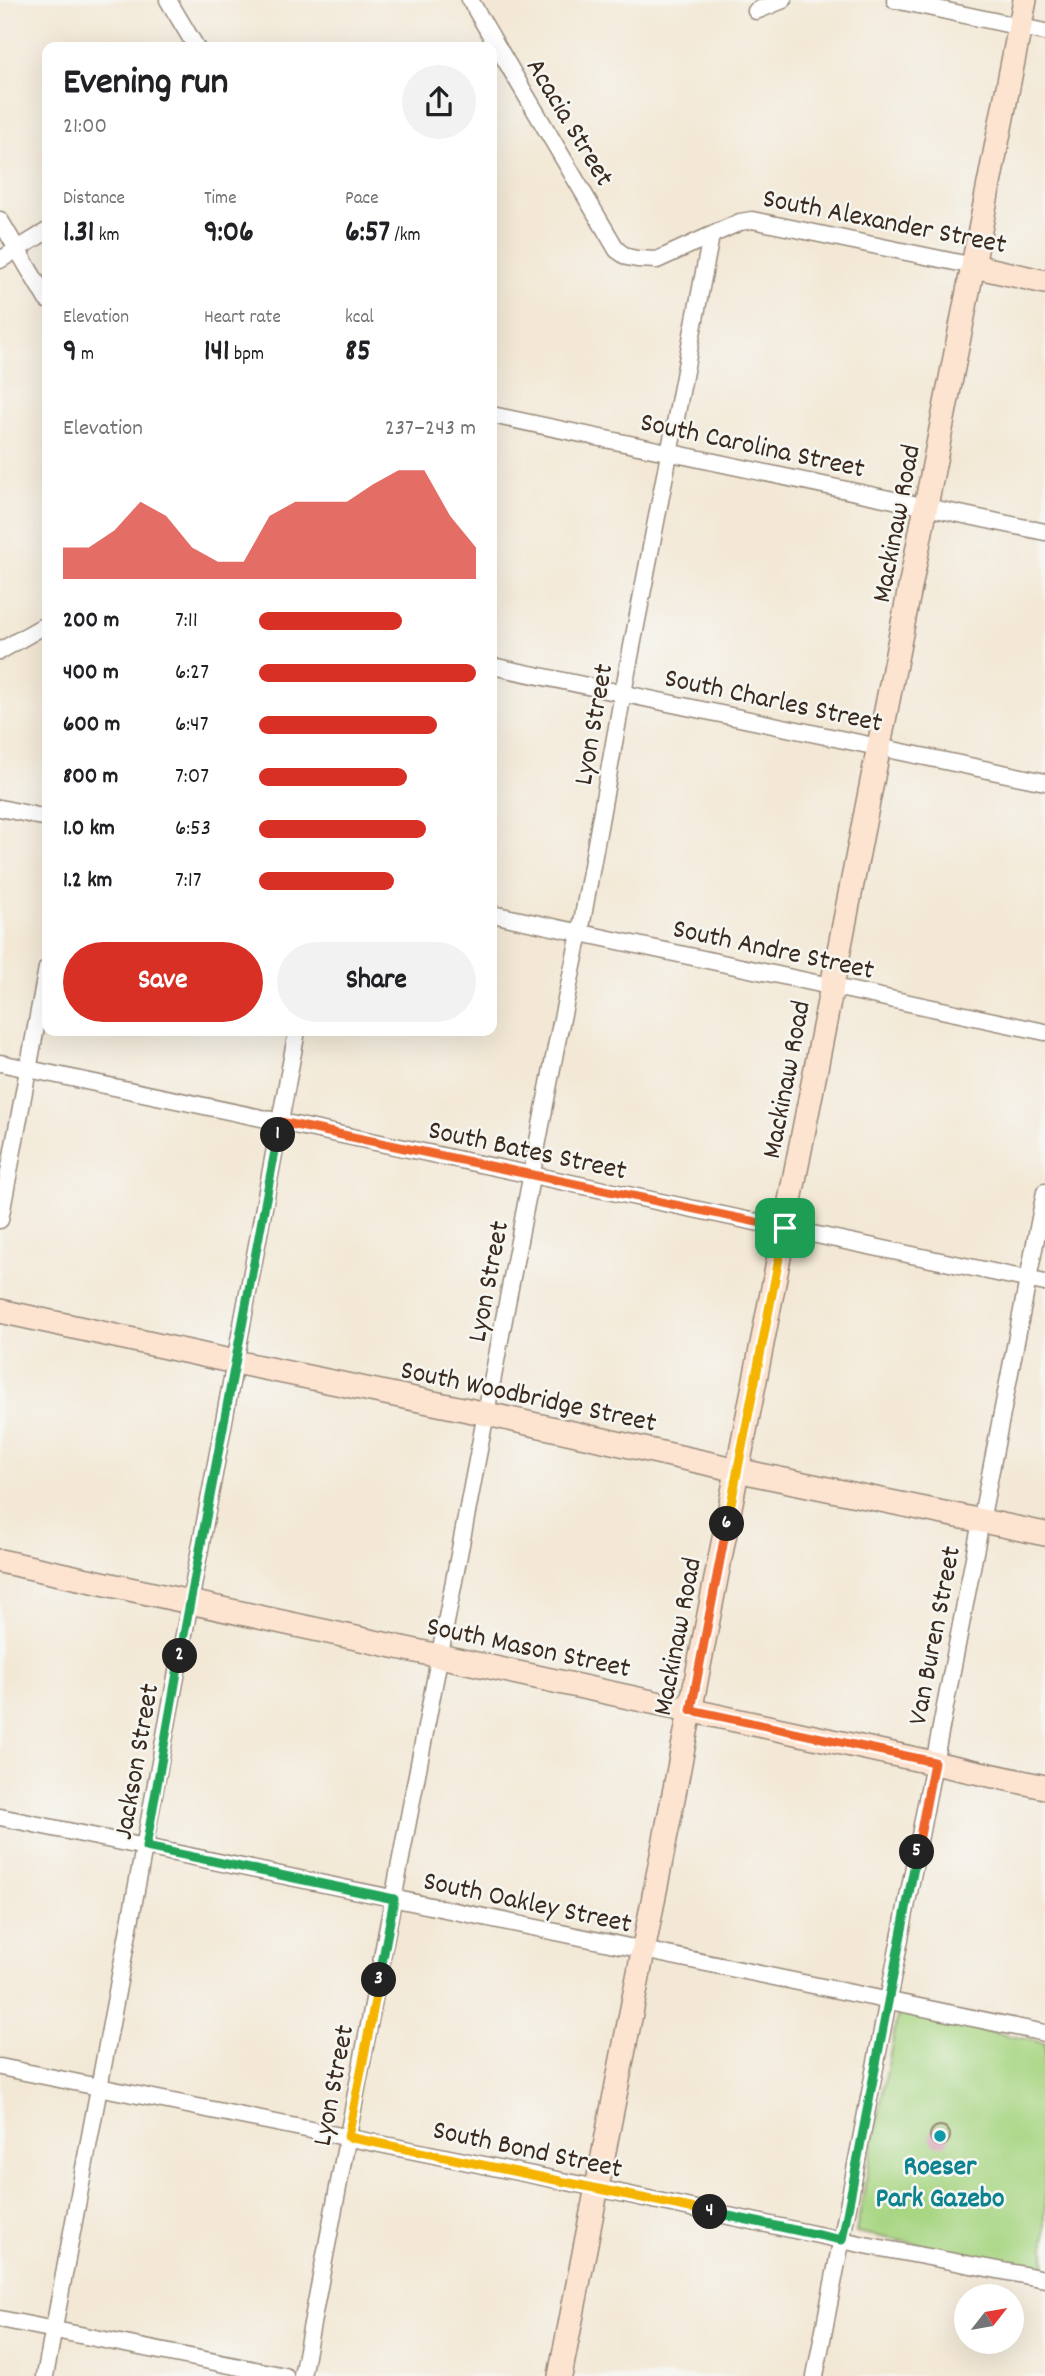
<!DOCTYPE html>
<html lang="en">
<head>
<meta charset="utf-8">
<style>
  :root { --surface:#fff; --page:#f2f2f2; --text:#202124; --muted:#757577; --accent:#d93025 }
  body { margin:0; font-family:Dekko,sans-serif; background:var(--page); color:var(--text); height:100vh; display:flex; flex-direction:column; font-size:26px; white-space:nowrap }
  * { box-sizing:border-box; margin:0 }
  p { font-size:23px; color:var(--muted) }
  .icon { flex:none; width:38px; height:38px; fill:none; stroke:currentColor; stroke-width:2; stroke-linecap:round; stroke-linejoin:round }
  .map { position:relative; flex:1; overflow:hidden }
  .side { position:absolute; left:42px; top:42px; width:455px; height:994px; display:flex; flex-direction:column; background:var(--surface); border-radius:14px; box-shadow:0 7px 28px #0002 }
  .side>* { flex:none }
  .needle { width:46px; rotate:59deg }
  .tools { position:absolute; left:954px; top:2284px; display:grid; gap:14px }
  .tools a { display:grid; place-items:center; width:70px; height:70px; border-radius:50%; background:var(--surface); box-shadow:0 7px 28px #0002; font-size:35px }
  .pin { position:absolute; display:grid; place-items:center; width:60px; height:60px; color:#fff; margin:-30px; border-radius:14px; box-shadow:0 4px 10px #0006 }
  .km { position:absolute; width:35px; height:35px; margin:-18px; border-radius:50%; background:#222; color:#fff; font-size:19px; line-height:35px; text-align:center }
  .round { display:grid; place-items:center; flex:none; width:74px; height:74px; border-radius:37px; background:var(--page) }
  .summary { display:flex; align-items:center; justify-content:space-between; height:119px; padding:0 21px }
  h1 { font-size:38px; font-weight:800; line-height:52px }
  .metrics { display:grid; grid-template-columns:repeat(3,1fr); gap:10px; height:119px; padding:7px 21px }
  .metrics div { display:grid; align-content:center }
  .metrics b { font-size:30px; font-weight:800 }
  .metrics small { font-size:19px; font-weight:400 }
  .metrics p { font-size:19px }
  .chart { height:196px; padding:14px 21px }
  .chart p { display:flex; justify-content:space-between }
  .chart svg { width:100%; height:126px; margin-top:7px; fill:var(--accent); opacity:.7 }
  .button { display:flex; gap:14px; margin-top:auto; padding:14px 21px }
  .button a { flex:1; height:80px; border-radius:42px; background:var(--accent); color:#fff; font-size:28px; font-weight:800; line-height:80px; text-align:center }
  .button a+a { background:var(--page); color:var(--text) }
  ul { padding:0 21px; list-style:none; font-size:23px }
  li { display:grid; grid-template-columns:112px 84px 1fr; align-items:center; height:52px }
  li i { height:18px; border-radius:9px; background:var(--accent) }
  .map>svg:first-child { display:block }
  .green { fill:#a8d683; stroke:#728050; stroke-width:2 }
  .building { fill:#d49cb4 }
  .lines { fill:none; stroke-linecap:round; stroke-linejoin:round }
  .street-casing { stroke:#97897a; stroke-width:19 }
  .secondary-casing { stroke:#97897a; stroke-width:26 }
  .street { stroke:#fff; stroke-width:16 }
  .secondary { stroke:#fde4d1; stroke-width:23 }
  .split-1-casing { stroke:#fff; stroke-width:14 }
  .split-2-casing { stroke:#fff; stroke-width:14 }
  .split-3-casing { stroke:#fff; stroke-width:14 }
  .split-4-casing { stroke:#fff; stroke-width:14 }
  .split-5-casing { stroke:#fff; stroke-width:14 }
  .split-6-casing { stroke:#fff; stroke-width:14 }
  .split-7-casing { stroke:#fff; stroke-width:14 }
  .split-1 { stroke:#f0652b; stroke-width:9 }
  .split-2 { stroke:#22a559; stroke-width:9 }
  .split-3 { stroke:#22a559; stroke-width:9 }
  .split-4 { stroke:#f5b400; stroke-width:9 }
  .split-5 { stroke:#22a559; stroke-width:9 }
  .split-6 { stroke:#f0652b; stroke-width:9 }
  .split-7 { stroke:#f5b400; stroke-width:9 }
  .culture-dot { fill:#0f9aa8; stroke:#f6f6f2; stroke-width:2.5 }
  .labels { text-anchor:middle; stroke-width:5; stroke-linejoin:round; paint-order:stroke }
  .street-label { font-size:28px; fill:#3b2a1e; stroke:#f6f6f2 }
  .culture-label { font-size:28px; font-weight:bold; fill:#0d838f; stroke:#f6f6f2 }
</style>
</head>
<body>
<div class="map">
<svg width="1045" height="2376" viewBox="0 0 1045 2376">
  <rect width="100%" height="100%" fill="#f6f6f2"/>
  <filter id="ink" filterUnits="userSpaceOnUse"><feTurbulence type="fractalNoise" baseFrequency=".0143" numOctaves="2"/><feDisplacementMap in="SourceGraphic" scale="14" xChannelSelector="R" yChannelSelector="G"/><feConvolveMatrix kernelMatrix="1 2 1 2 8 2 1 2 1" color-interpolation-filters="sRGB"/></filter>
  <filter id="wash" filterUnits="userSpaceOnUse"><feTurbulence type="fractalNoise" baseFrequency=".00686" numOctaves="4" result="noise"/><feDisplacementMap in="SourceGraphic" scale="28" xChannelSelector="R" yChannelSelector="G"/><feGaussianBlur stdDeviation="1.57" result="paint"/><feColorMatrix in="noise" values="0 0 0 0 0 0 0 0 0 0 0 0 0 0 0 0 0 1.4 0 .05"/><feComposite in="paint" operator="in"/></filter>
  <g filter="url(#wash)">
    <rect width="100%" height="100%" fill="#f3e8d5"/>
    <!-- green -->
    <polygon class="green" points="898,2013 1045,2043 1045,2269 856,2232"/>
    <g id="blocks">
      <!-- building -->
      <circle class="building" cx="940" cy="2136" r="10"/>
    </g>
  </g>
  <g filter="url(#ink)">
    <use href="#blocks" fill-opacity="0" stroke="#97897a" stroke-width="2"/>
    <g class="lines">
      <defs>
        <g id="street">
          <polyline points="168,0 196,47"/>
          <polyline points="470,0 617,250 627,257 637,259 657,260 740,222 752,220 974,266"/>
          <polyline points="895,0 1045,32"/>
          <polyline points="756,11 783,0"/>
          <polyline points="0,220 47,300"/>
          <polyline points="0,260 47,231"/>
          <polyline points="492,415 1045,532"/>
          <polyline points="0,651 47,624"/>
          <polyline points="492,666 1045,782"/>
          <polyline points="0,808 47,818"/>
          <polyline points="492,914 1045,1032"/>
          <polyline points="0,1063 1045,1283"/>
          <polyline points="0,1220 47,968"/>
          <polyline points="0,1817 1045,2033"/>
          <polyline points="0,2067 597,2188 865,2245 1045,2279"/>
          <polyline points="0,2319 285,2376"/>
          <polyline points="45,2376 297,1031"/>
          <polyline points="302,2376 556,1047 580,933 623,693 711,236"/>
          <polyline points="815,2376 1045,1192"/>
        </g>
        <g id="secondary">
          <polyline points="974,266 1045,282"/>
          <polyline points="0,1311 235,1362 487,1414 760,1475 1045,1534"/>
          <polyline points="0,1561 1045,1787"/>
          <polyline points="560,2376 1025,0"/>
        </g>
      </defs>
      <!-- street casing -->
      <use href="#street" class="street-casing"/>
      <!-- secondary casing -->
      <use href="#secondary" class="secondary-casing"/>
      <!-- street -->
      <use href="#street" class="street"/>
      <!-- secondary -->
      <use href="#secondary" class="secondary"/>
    </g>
  </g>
  <g class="lines" filter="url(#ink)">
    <defs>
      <polyline id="split-1" points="278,1135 281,1122 785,1228"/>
      <polyline id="split-2" points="180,1656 278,1135"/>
      <polyline id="split-3" points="180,1656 146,1847 394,1899 379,1980"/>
      <polyline id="split-4" points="379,1980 348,2137 710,2212"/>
      <polyline id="split-5" points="710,2212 842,2240 917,1852"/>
      <polyline id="split-6" points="727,1524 691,1710 934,1762 917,1852"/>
      <polyline id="split-7" points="727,1524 785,1228"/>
    </defs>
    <!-- split-1 casing -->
    <use href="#split-1" class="split-1-casing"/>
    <!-- split-2 casing -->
    <use href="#split-2" class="split-2-casing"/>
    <!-- split-3 casing -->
    <use href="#split-3" class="split-3-casing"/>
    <!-- split-4 casing -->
    <use href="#split-4" class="split-4-casing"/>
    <!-- split-5 casing -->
    <use href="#split-5" class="split-5-casing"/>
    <!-- split-6 casing -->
    <use href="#split-6" class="split-6-casing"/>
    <!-- split-7 casing -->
    <use href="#split-7" class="split-7-casing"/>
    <!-- split-1 -->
    <use href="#split-1" class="split-1"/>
    <!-- split-2 -->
    <use href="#split-2" class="split-2"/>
    <!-- split-3 -->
    <use href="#split-3" class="split-3"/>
    <!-- split-4 -->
    <use href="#split-4" class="split-4"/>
    <!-- split-5 -->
    <use href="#split-5" class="split-5"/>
    <!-- split-6 -->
    <use href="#split-6" class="split-6"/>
    <!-- split-7 -->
    <use href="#split-7" class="split-7"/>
  </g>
  <!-- markers -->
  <circle class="culture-dot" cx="940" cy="2136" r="7"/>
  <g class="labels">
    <!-- street labels -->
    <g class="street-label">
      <text transform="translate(572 121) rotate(59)" y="10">Acacia Street</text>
      <text transform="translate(885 219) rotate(11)" y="10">South Alexander Street</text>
      <text transform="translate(753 443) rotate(12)" y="10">South Carolina Street</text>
      <text transform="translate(894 523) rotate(-79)" y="10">Mackinaw Road</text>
      <text transform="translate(774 698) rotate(12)" y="10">South Charles Street</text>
      <text transform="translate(591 724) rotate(-80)" y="10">Lyon Street</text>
      <text transform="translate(774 947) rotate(12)" y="10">South Andre Street</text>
      <text transform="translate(784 1079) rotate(-79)" y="10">Mackinaw Road</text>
      <text transform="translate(528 1148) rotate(12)" y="10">South Bates Street</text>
      <text transform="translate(486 1281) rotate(-79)" y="10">Lyon Street</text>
      <text transform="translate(529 1394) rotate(12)" y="10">South Woodbridge Street</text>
      <text transform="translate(932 1635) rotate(-79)" y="10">Van Buren Street</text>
      <text transform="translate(675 1636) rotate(-79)" y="10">Mackinaw Road</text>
      <text transform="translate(529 1645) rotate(12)" y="10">South Mason Street</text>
      <text transform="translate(134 1761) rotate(-80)" y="10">Jackson Street</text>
      <text transform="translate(528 1900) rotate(12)" y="10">South Oakley Street</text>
      <text transform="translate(331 2085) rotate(-79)" y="10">Lyon Street</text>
      <text transform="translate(528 2147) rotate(12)" y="10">South Bond Street</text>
    </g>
    <!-- culture labels -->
    <g class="culture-label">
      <text x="940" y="2174">Roeser<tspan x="940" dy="32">Park Gazebo</tspan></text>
    </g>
  </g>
</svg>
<div class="tools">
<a><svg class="needle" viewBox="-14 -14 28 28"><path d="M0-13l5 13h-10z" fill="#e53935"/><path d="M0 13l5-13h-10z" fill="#757577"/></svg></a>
</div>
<div class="pin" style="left:785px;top:1228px;background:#1e9e55"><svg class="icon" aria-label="arrive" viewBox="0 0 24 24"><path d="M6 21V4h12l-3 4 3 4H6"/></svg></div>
<b class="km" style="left:278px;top:1135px">1</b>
<b class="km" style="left:180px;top:1656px">2</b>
<b class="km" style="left:379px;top:1980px">3</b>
<b class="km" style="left:710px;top:2212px">4</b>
<b class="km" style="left:917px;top:1852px">5</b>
<b class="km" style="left:727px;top:1524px">6</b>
<section class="side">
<div class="summary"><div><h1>Evening run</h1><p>21:00</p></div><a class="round"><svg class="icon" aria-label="share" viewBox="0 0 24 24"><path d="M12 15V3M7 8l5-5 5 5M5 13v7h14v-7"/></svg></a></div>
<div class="metrics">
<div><p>Distance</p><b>1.31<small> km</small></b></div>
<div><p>Time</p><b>9:06</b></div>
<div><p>Pace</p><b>6:57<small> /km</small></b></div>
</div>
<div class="metrics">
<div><p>Elevation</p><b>9<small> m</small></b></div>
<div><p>Heart rate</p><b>141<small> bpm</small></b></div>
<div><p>kcal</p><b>85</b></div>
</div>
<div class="chart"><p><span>Elevation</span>237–243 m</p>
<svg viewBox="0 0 160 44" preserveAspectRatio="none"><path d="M0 44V33L10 33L20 27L30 17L40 22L50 33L60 38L70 38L80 22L90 17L100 17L110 17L120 11L130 6L140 6L150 22L160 33V44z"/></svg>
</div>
<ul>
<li><b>200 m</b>7:11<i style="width:66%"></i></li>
<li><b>400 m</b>6:27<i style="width:100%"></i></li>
<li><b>600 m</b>6:47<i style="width:82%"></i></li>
<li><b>800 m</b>7:07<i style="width:68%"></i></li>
<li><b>1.0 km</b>6:53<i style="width:77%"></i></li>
<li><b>1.2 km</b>7:17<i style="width:62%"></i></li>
</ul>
<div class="button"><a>Save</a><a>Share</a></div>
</section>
</div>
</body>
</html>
